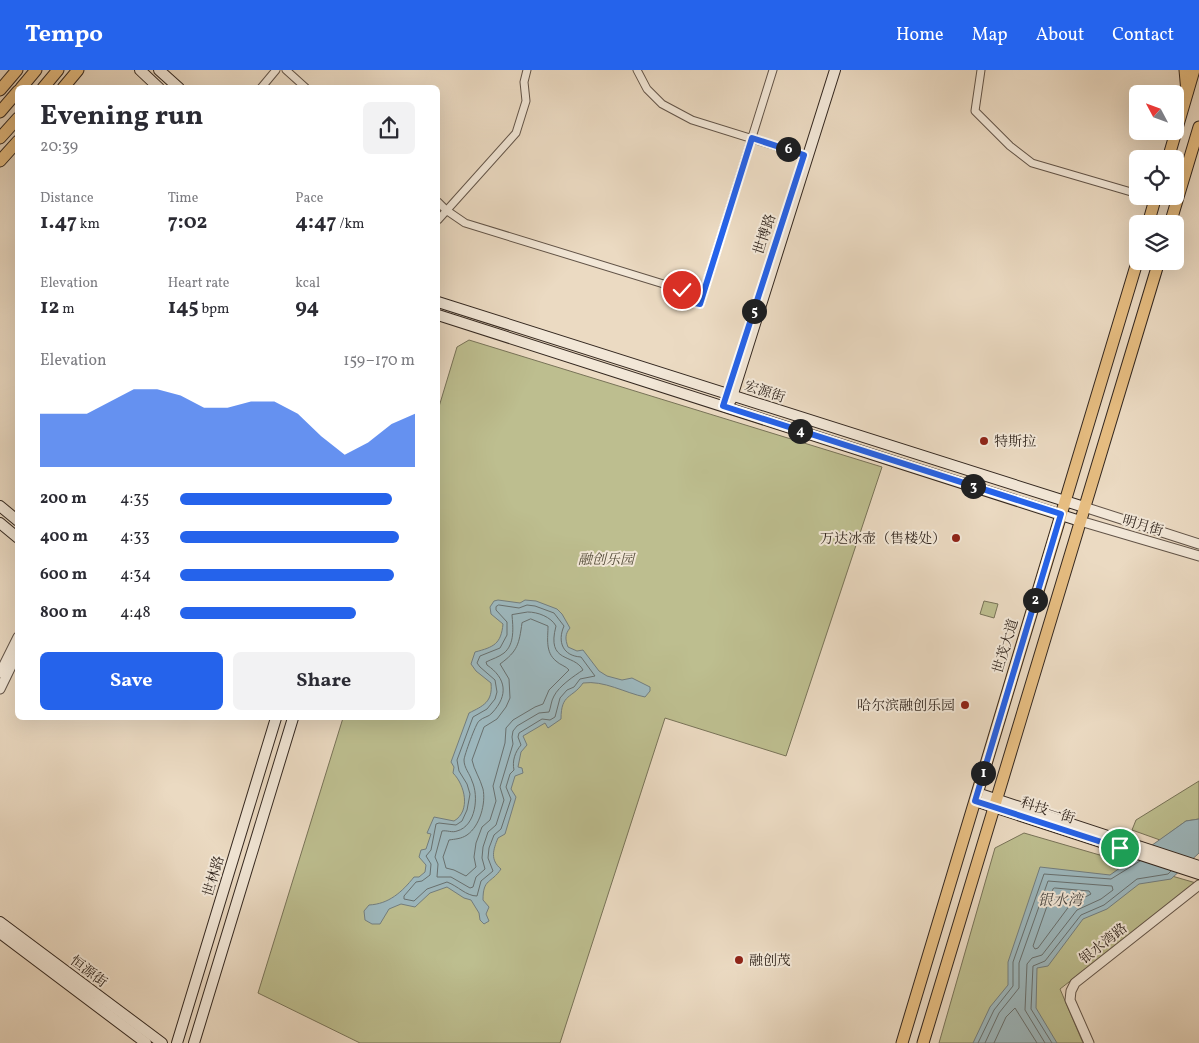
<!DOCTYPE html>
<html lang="en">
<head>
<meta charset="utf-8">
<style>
  :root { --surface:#fff; --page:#f2f2f3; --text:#2b2b33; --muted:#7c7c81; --accent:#2563eb }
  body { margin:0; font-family:Vollkorn,"Noto Serif SC",serif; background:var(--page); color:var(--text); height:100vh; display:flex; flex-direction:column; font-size:19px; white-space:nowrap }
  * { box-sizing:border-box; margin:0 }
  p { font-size:16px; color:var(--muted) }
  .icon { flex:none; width:28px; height:28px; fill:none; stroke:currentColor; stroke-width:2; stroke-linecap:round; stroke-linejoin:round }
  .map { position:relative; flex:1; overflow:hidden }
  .details { position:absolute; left:15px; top:15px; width:425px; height:635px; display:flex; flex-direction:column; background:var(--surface); border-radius:8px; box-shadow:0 5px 20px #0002 }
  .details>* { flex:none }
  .needle { width:32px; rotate:311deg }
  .fabs { position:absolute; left:1129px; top:15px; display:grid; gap:10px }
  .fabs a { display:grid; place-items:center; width:55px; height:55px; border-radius:8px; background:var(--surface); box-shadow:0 5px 20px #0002; font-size:25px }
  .pin { position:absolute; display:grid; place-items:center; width:42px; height:42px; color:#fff; margin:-21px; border:2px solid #fff; border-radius:50%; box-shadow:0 1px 5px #0007 }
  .km { position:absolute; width:25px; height:25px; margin:-12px; border-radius:50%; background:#222; color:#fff; font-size:14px; line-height:25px; text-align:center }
  .round { display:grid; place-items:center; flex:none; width:52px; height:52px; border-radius:8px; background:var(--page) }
  .head { display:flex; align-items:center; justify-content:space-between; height:85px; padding:0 25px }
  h1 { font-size:28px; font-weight:700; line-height:38px }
  .metrics { display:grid; grid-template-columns:repeat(3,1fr); gap:8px; height:85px; padding:5px 25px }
  .metrics div { display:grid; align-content:center }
  .metrics b { font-size:21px; font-weight:700 }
  .metrics small { font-size:14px; font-weight:400 }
  .metrics p { font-size:14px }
  .chart { height:140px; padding:10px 25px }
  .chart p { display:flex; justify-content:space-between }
  .chart svg { width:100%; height:90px; margin-top:5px; fill:var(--accent); opacity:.7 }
  .primary-button { display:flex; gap:10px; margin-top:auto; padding:10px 25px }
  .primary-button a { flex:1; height:58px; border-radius:8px; background:var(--accent); color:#fff; font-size:20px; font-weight:700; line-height:58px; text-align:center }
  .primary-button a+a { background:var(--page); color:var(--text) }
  ul { padding:0 25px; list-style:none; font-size:16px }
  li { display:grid; grid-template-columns:80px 60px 1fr; align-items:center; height:38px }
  li i { height:12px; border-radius:6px; background:var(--accent) }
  header { display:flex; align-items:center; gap:30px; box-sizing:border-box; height:70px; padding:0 25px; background:var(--accent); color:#fff }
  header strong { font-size:24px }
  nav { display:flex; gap:28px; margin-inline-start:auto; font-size:18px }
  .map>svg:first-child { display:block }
  .green { fill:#bdbe8f; stroke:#787358 }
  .water { fill:#9db8be; stroke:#737e7f }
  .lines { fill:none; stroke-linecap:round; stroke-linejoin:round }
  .shore { stroke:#68706f; stroke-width:1 }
  .minor-casing { stroke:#625448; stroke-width:9 }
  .tertiary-casing { stroke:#625448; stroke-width:11 }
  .secondary-casing { stroke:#342820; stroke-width:12 }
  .primary-casing { stroke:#342820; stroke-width:13 }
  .trunk-casing { stroke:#342820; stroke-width:13 }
  .minor { stroke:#f2e7d7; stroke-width:7 }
  .tertiary { stroke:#f2e7d7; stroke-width:9 }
  .secondary { stroke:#f2e7d7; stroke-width:10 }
  .primary { stroke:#e6bd81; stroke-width:11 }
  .trunk { stroke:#e6bd81; stroke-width:11 }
  .route-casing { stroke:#fff; stroke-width:10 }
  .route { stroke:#2563eb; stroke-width:6 }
  .poi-dot { fill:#8f2418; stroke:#f2e7d7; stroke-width:2 }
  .labels { text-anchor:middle; stroke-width:4; stroke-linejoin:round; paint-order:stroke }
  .street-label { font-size:14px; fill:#342820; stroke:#f2e7d7 }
  .poi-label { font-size:14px; fill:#342820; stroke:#f2e7d7; text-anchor:start }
  .park-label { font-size:14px; font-style:italic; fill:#564e3c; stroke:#f2e7d7 }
  .water-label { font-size:15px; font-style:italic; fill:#4e4c48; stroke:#f2e7d7 }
</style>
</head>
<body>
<header>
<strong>Tempo</strong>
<nav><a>Home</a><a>Map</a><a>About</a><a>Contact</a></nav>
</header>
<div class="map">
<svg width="1199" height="973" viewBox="0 0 1199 973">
  <rect width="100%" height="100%" fill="#ebdac2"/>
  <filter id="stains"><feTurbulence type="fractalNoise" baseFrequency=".004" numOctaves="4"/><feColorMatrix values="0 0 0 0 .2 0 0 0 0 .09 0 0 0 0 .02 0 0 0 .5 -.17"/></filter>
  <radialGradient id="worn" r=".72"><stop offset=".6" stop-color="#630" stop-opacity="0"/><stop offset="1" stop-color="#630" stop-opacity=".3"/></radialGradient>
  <!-- green -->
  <g class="green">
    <polygon points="469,270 882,397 786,686 665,648 560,973 360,973 258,923 343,648 438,648 438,340 457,277"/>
    <polygon points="984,531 998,534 994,548 980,544"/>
    <polygon points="1199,711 1199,749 1186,751 1160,770 1132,760 1136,750"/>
    <polygon points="1024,763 1196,813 1060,919 1083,973 939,973 995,778"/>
  </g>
  <!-- water -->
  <g class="water">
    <path d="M498 530 520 533 525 530 536 531 557 539 562 544 570 558C565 564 565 569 568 577L577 581 583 580 599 601 607 606 622 610 632 608 650 617V621L645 627C625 623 604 610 583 613 572 629 561 623 561 649L548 658 545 653 523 666 527 675 521 682 518 697 522 698 523 703 515 706 511 719 516 727 505 764 498 768C493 780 490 790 501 799 491 814 483 808 483 830L489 837 486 844 489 851 484 854 480 850 479 843 471 830 464 828 447 817 430 823 415 837 401 834 389 839 380 854H372L365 850 364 841 369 835C389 834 402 822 414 807H419L425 802 426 795 419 787 421 780 426 779 431 764 427 763 434 747 454 751C471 741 465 715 453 703L454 697 451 692 469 643C483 636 493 632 491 613L476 601 471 594 475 582C494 577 501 574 503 554L491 544 490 537 494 531Z"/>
    <polygon points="1199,749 1199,783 1171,809 1139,814 1107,839 1083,849 1048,896 1037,898 1036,938 1057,973 973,973 990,937 1008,915 1008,892 1040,797 1110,805 1186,751"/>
  </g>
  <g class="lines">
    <!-- shore -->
    <g class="shore">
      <path d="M499 535 519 538 527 535 535 536 554 543 564 556C557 572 563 586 581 587L595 606 580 609 574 617 567 620 560 628 555 647 550 650 542 649 519 663 518 667 521 675C515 682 512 691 514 700L510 704 506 717 511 729 501 759 494 765 489 778 488 788 493 801 481 811 477 826C466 826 458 816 447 812L427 819 414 831 404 829V826L416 812 422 811 430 805 431 794 426 786 431 780 436 754 439 753 456 755 462 751 467 740 470 724 467 714 459 701 457 690 473 647 487 639 495 629 497 622 495 610 480 597 477 593 480 586 500 578 507 565V552L496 540V537Z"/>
      <path d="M528 542C538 542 551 547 556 556 546 594 574 583 583 600 574 606 559 616 554 626 551 631 551 637 549 642L539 643 517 656 513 661 512 667 513 674 500 717 504 730 496 755 488 762 483 777 482 788 485 799 476 807 473 817 470 818 451 807H437L438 794 435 787 442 761C447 760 452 763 457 761 476 756 479 726 472 711 470 704 464 698 464 690 464 686 476 653 479 651 483 647 489 647 492 643 509 625 506 608 487 595L486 592C492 589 499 587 504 583 515 574 513 557 512 545Z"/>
      <path d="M531 549 548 556C548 568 545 582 556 591 560 595 566 596 569 600L549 620 543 634 535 637 513 650 506 658 505 673 493 716 496 731 490 750 482 757 476 773 474 787 476 797 466 806 454 800 446 798 443 787 449 770C455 769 461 769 467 765 480 756 486 733 483 719 480 708 474 700 472 690L484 657 497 649 506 637 510 628 509 609 500 594C518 581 519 574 522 553Z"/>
      <polygon points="1055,818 1089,821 1091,824 1070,835 1038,878 1035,879 1033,876 1053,819"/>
      <polyline points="978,973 994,940 1013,916 1013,892 1044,804 1111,809 1140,791"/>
      <polyline points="985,973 999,943 1019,918 1019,893 1048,811 1112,816 1113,820 1101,829 1077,840 1042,885 1032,888 1027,894 1025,940 1045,973"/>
      <polyline points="994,973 1006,947 1015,938 1037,973"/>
      <polyline points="1052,973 1031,939 1033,896 1045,891 1081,845 1104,835 1137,809 1168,804 1171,801"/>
    </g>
    <defs>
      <g id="minor">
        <polyline points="286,0 306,18"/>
        <polyline points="637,0 647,19 662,34 692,50 804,85"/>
        <polyline points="981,0 975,41 1010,76 1032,93 1138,124"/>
        <polyline points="261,18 276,0"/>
        <polyline points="1145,126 1155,129"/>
        <polyline points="438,132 446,140 465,153 670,216 682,220 680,230 700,234 773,0"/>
        <polyline points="438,150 516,63 526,31 524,12 527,0"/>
      </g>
      <g id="tertiary">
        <polyline points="1084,437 1199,474"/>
        <polyline points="1080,451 1199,486"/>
        <polyline points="0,603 18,567"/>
        <polyline points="0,619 18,582"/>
        <polyline points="1089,973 1070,930 1071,921 1075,913 1199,815"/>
      </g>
      <g id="secondary">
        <polyline points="140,0 159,18"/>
        <polyline points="159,0 179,18"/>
        <polyline points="438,232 1084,437"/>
        <polyline points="438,245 1080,451"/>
        <polyline points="731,330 835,0"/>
        <polyline points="0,436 18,451"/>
        <polyline points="0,453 18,468"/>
        <polyline points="977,723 1199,796"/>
        <polyline points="975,731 1199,804"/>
        <polyline points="0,852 162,973"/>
        <polyline points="0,863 146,973"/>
        <polyline points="177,973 276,648"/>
        <polyline points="194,973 293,648"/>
      </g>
      <g id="primary">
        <polyline points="21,18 36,0"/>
        <polyline points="43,18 58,0"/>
        <polyline points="63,18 78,0"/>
        <polyline points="0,20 17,0"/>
        <polyline points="0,42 18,21"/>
        <polyline points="0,68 18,48"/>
        <polyline points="1168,89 1194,0"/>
        <polyline points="0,91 18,71"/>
        <polyline points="1148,154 1156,126"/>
        <polyline points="1170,154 1199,57"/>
        <polyline points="902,973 1138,189"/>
        <polyline points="923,973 1159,191"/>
      </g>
      <polyline id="trunk" points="1185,0 1187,22"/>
    </defs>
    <!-- minor casing -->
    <use href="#minor" class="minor-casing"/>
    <!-- tertiary casing -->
    <use href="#tertiary" class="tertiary-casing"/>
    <!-- secondary casing -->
    <use href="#secondary" class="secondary-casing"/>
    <!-- primary casing -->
    <use href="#primary" class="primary-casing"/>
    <!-- trunk casing -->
    <use href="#trunk" class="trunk-casing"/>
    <!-- minor -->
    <use href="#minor" class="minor"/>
    <!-- tertiary -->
    <use href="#tertiary" class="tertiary"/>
    <!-- secondary -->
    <use href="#secondary" class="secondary"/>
    <!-- primary -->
    <use href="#primary" class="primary"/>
    <!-- trunk -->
    <use href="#trunk" class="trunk"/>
  </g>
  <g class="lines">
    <defs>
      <polyline id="route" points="682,220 680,230 700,234 752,68 804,85 723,336 1061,444 975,731 1120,778"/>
    </defs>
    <!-- route casing -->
    <use href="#route" class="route-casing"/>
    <!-- route -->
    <use href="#route" class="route"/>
  </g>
  <!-- markers -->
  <g class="poi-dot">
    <circle cx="984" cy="371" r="5"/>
    <circle cx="956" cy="468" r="5"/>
    <circle cx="965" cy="635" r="5"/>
    <circle cx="739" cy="890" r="5"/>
  </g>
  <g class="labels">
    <!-- street labels -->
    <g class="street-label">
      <text transform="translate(764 164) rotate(-72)" y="5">世博路</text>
      <text transform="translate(765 321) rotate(18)" y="5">宏源街</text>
      <text transform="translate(1143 455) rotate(16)" y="5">明月街</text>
      <text transform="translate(1005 576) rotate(-73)" y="5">世茂大道</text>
      <text transform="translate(1048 740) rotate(18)" y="5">科技一街</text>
      <text transform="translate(213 806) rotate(-73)" y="5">世林路</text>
      <text transform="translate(1103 873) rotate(-38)" y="5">银水湾路</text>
      <text transform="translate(89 901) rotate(37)" y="5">恒源街</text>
    </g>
    <!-- poi labels -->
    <g class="poi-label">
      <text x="994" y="376">特斯拉</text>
      <text x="946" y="473" text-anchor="end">万达冰壶（售楼处）</text>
      <text x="955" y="640" text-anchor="end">哈尔滨融创乐园</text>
      <text x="749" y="895">融创茂</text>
    </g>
    <!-- park labels -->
    <g class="park-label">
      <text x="606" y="494">融创乐园</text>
    </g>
    <!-- water labels -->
    <g class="water-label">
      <text x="1060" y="835">银水湾</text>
    </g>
  </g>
  <rect width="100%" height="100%" filter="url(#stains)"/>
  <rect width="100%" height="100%" fill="url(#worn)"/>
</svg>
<div class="fabs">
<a><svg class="needle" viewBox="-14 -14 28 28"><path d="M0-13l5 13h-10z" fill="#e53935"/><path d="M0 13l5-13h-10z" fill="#7c7c81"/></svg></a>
<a><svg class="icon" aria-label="locate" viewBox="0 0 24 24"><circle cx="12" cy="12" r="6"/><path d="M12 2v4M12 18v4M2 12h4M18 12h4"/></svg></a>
<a><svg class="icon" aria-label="layers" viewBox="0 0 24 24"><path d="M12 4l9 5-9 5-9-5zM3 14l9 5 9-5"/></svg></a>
</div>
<div class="pin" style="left:1120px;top:778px;background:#1e9e55"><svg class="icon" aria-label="arrive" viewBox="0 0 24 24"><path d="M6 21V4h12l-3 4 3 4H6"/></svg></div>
<div class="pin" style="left:682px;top:220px;background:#d93025"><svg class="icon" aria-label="check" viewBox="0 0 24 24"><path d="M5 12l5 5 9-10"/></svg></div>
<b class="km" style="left:983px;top:703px">1</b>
<b class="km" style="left:1035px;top:530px">2</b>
<b class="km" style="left:973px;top:416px">3</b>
<b class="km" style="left:800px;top:361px">4</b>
<b class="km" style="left:754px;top:241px">5</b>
<b class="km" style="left:788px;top:79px">6</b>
<section class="details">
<div class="head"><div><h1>Evening run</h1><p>20:39</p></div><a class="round"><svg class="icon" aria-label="share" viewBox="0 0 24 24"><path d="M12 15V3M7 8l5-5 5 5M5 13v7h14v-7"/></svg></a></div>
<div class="metrics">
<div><p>Distance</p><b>1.47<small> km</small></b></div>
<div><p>Time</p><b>7:02</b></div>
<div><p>Pace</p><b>4:47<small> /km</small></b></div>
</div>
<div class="metrics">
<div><p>Elevation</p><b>12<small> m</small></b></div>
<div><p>Heart rate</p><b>145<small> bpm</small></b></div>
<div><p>kcal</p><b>94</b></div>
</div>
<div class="chart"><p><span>Elevation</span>159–170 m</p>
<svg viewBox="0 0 160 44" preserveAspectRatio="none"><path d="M0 44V18L10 18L20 18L30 12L40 6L50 6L60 9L70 15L80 15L90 12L100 12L110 18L120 29L130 38L140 32L150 23L160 18V44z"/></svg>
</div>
<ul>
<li><b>200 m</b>4:35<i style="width:90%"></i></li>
<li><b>400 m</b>4:33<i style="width:93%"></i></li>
<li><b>600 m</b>4:34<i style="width:91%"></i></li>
<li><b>800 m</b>4:48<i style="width:75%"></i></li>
</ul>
<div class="primary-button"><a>Save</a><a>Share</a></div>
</section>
</div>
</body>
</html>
